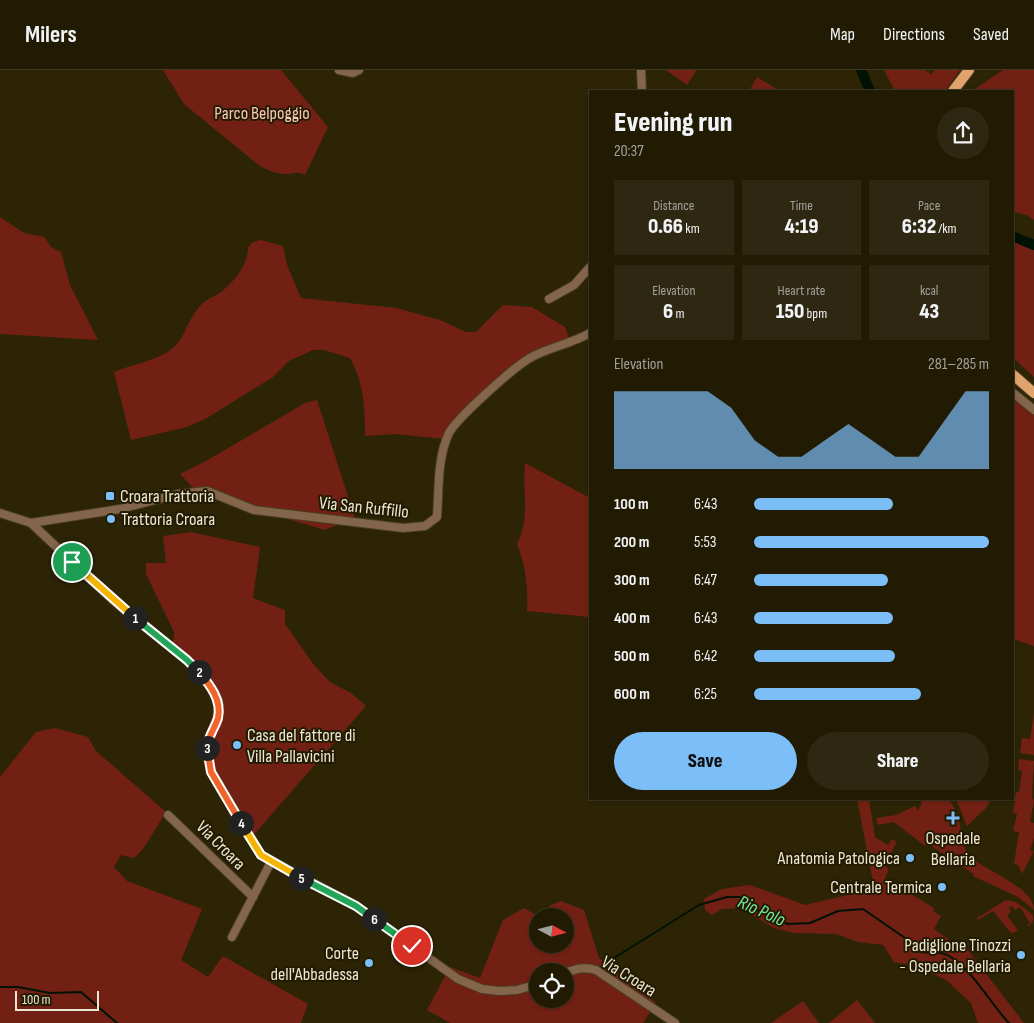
<!DOCTYPE html>
<html lang="en">
<head>
<meta charset="utf-8">
<style>
  :root { --surface:#221b04; --page:#2e2813; --text:#f1f3f6; --muted:#a2a19a; --line:#3f3926; --accent:#7bbef8 }
  body { margin:0; font-family:"Sofia Sans Condensed",sans-serif; background:var(--page); color:var(--text); height:100vh; display:flex; flex-direction:column; font-size:19px; white-space:nowrap }
  * { box-sizing:border-box; margin:0 }
  p { font-size:16px; color:var(--muted) }
  .icon { flex:none; width:28px; height:28px; fill:none; stroke:currentColor; stroke-width:2; stroke-linecap:round; stroke-linejoin:round }
  .map { position:relative; flex:1; overflow:hidden }
  .side { position:absolute; left:589px; top:20px; width:425px; height:710px; display:flex; flex-direction:column; background:var(--surface); border-radius:0px; box-shadow:0 1px 4px #0004,0 0 0 1px var(--line) }
  .side>* { flex:none }
  .needle { width:32px; rotate:97deg }
  .fabs { position:absolute; left:529px; top:838px; display:grid; gap:10px }
  .fabs a { display:grid; place-items:center; width:45px; height:45px; border-radius:50%; background:var(--surface); box-shadow:0 1px 4px #0004,0 0 0 1px var(--line); font-size:25px }
  .scale { position:absolute; left:15px; bottom:12px; width:84px; box-sizing:border-box; padding-left:5px; border:2px solid #ebe6d5; border-top:0; font-size:14px; line-height:18px; white-space:nowrap; color:#ebe6d5; -webkit-text-stroke:4px #231b00; paint-order:stroke }
  .pin { position:absolute; display:grid; place-items:center; width:42px; height:42px; color:#fff; margin:-21px; border:2px solid #fff; border-radius:50%; box-shadow:0 1px 5px #0007 }
  .km { position:absolute; width:25px; height:25px; margin:-12px; border-radius:50%; background:#222; color:#fff; font-size:14px; line-height:25px; text-align:center }
  .round { display:grid; place-items:center; flex:none; width:52px; height:52px; border-radius:26px; background:var(--page) }
  .summary { display:flex; align-items:center; justify-content:space-between; height:85px; padding:0 25px }
  h1 { font-size:28px; font-weight:800; line-height:38px }
  .stats { display:grid; grid-template-columns:repeat(3,1fr); gap:8px; height:85px; padding:5px 25px }
  .stats div { display:grid; align-content:center; border-radius:0px; background:var(--page); text-align:center }
  .stats b { font-size:21px; font-weight:800 }
  .stats small { font-size:14px; font-weight:400 }
  .stats p { font-size:14px }
  .chart { height:140px; padding:10px 25px }
  .chart p { display:flex; justify-content:space-between }
  .chart svg { width:100%; height:90px; margin-top:5px; fill:var(--accent); opacity:.7 }
  .cta { display:flex; gap:10px; margin-top:auto; padding:10px 25px }
  .cta a { flex:1; height:58px; border-radius:30px; background:var(--accent); color:#111; font-size:20px; font-weight:800; line-height:58px; text-align:center }
  .cta a+a { background:var(--page); color:var(--text) }
  ul { padding:0 25px; list-style:none; font-size:16px }
  li { display:grid; grid-template-columns:80px 60px 1fr; align-items:center; height:38px }
  li i { height:12px; border-radius:6px; background:var(--accent) }
  header { display:flex; align-items:center; gap:30px; box-sizing:border-box; height:70px; padding:0 25px; background:var(--surface); border-bottom:1px solid var(--line) }
  header strong { font-size:24px }
  nav { display:flex; gap:28px; margin-inline-start:auto; font-size:18px }
  .map>svg:first-child { display:block }
  .green { fill:#722014; fill-rule:evenodd }
  .lines { fill:none; stroke-linecap:round; stroke-linejoin:round }
  .stream { stroke:#001204; stroke-width:2 }
  .river { stroke:#001204; stroke-width:10 }
  .minor-casing { stroke:#483f23; stroke-width:10 }
  .major-casing { stroke:#483f23; stroke-width:12 }
  .minor { stroke:#83654c; stroke-width:8 }
  .major { stroke:#e2a46e; stroke-width:10 }
  .split-1-casing { stroke:#fff; stroke-width:10 }
  .split-2-casing { stroke:#fff; stroke-width:10 }
  .split-3-casing { stroke:#fff; stroke-width:10 }
  .split-4-casing { stroke:#fff; stroke-width:10 }
  .split-5-casing { stroke:#fff; stroke-width:10 }
  .split-6-casing { stroke:#fff; stroke-width:10 }
  .split-7-casing { stroke:#fff; stroke-width:10 }
  .split-1 { stroke:#f5b400; stroke-width:6 }
  .split-2 { stroke:#22a559; stroke-width:6 }
  .split-3 { stroke:#f0652b; stroke-width:6 }
  .split-4 { stroke:#f0652b; stroke-width:6 }
  .split-5 { stroke:#f5b400; stroke-width:6 }
  .split-6 { stroke:#22a559; stroke-width:6 }
  .split-7 { stroke:#22a559; stroke-width:6 }
  .poi-dot { fill:#7bbef8; stroke:#231b00; stroke-width:2 }
  .labels { text-anchor:middle; stroke-width:4; stroke-linejoin:round; paint-order:stroke }
  .park-label { font-size:18px; fill:#fac7bd; stroke:#231b00 }
  .poi-label { font-size:18px; fill:#ebe6d5; stroke:#231b00; text-anchor:end }
  .street-label { font-size:18px; fill:#ebe6d5; stroke:#231b00 }
  .water-label { font-size:19px; font-style:italic; fill:#73e79e; stroke:#231b00 }
</style>
</head>
<body>
<header>
<strong>Milers</strong>
<nav><a>Map</a><a>Directions</a><a>Saved</a></nav>
</header>
<div class="map">
<svg width="1034" height="953" viewBox="0 0 1034 953">
  <rect width="100%" height="100%" fill="#2d2406"/>
  <!-- green -->
  <g class="green">
    <path d="M163 0H281L328 57 305 105C298 101 293 104 285 104 276 104 268 100 260 96L184 34Z"/>
    <polygon points="666,0 694,0 696,1 687,15"/>
    <polygon points="884,0 925,0 931,4 935,0 960,0 945,21 895,21"/>
    <polygon points="1003,0 1034,0 1034,150 1027,145 1013,142 1012,21 972,21"/>
    <polygon points="757,7 780,21 749,21"/>
    <polygon points="0,147 24,163 44,167 51,177 61,182 70,215 98,270 0,264"/>
    <polygon points="1013,166 1034,175 1034,307 1013,288"/>
    <path d="M261 170 283 176 287 195 301 228 396 238 440 250 466 262H476L503 235 532 237 565 257 572 277 522 293 444 369 396 364 365 366C365 338 364 313 350 288L324 280H313L289 291 273 307 207 348 187 357 131 370 114 302C131 295 150 292 166 283 184 273 185 255 197 240 203 231 209 229 218 224 232 215 249 194 248 177L253 172Z"/>
    <polygon points="1013,322 1034,340 1034,576 1013,569"/>
    <polygon points="317,330 355,448 325,460 198,423 180,404 206,391 305,333"/>
    <path d="M525 393 590 428V547L527 541C528 517 526 496 517 474 531 445 522 423 525 393Z"/>
    <polygon points="191,462 260,477 253,528 285,540 285,554 314,595 330,612 351,623 366,636 250,769 213,699 207,667 215,634 212,622 173,574 174,562 146,504 146,493 166,493 163,466"/>
    <polygon points="1034,643 1034,685 1020,683 1022,668 1030,669"/>
    <polygon points="55,658 88,667 96,681 166,742 143,779 134,788 121,785 114,797 127,811 202,839 181,890 208,907 223,886 308,934 301,953 0,953 0,707 36,662"/>
    <polygon points="1019,689 1034,691 1032,727 1034,731 1030,752 1034,753 1034,768 1030,781 1034,781 1022,804 1018,795 1014,794 1019,762 1013,761 1017,744 1013,743 1016,722 1019,722 1022,701 1018,700"/>
    <path d="M857 729H869L875 767 888 775 892 769 897 772 884 795 889 799 885 808 899 824 903 819 934 838 933 841 941 846 934 859C945 866 954 876 967 879L1024 953H978L971 933 946 910 917 896 894 892 883 875 858 872 836 864 794 863 774 858 740 838 722 839 712 845 705 840 704 829 722 819 750 815 805 835 865 821 875 822Z"/>
    <path d="M920 729H948C953 735 957 742 959 750 962 764 961 778 973 789 989 802 1034 818 1034 840L1018 827 973 806 974 804 927 773 925 776 894 752 878 755 876 748 896 745 915 736 918 741 922 733Z"/>
    <polygon points="956,729 991,729 986,738 967,756"/>
    <polygon points="1006,830 1016,832 1033,845 1033,851 1029,856 1027,855 1030,853 1020,837 1015,840 1012,836 1009,838 1011,842 1007,845 1018,861 1011,863 993,841 978,850 977,848"/>
    <path d="M561 831 584 840 599 888 656 933 643 953H450L427 940 450 897 480 908 503 850 524 838 538 846V874H565V846H539L551 835ZM538 901H565V929H538Z"/>
    <polygon points="857,930 875,953 829,953"/>
    <polygon points="803,931 819,953 771,953"/>
  </g>
  <g class="lines">
    <!-- stream -->
    <g class="stream">
      <path d="M606 893 699 835 727 827H740L760 842 788 854 810 853 838 841 863 839 908 870 921 882C927 883 935 882 941 883 966 888 991 935 1009 953"/>
      <polyline points="0,917 18,917 50,923 81,922 117,953"/>
    </g>
    <!-- river -->
    <g class="river">
      <polyline points="861,0 870,21"/>
      <polyline points="1012,166 1034,175"/>
    </g>
    <defs>
      <g id="minor">
        <polyline points="339,0 353,3 359,0"/>
        <polyline points="641,0 642,21"/>
        <polyline points="549,229 574,215 590,197"/>
        <polyline points="1012,322 1034,340"/>
        <polyline points="0,443 31,453 114,531 187,590 208,612 219,631 218,648 208,670 207,685 211,701 261,785 356,836 458,909 482,919 499,921 517,920 538,914"/>
        <path d="M31 453 120 439 178 424 207 421 254 440 403 458 425 456 437 447C439 420 437 388 449 363 457 348 514 297 530 288 549 277 571 274 590 263"/>
        <polyline points="168,745 253,827"/>
        <polyline points="232,867 271,792"/>
        <path d="M565 903C576 899 584 896 596 900L675 953"/>
      </g>
      <g id="major">
        <polyline points="953,21 969,0"/>
        <polyline points="1012,304 1034,323"/>
      </g>
    </defs>
    <!-- minor casing -->
    <use href="#minor" class="minor-casing"/>
    <!-- major casing -->
    <use href="#major" class="major-casing"/>
    <!-- minor -->
    <use href="#minor" class="minor"/>
    <!-- major -->
    <use href="#major" class="major"/>
  </g>
  <g class="lines">
    <defs>
      <polyline id="split-1" points="72,492 135,548"/>
      <polyline id="split-2" points="135,548 187,590 199,602"/>
      <path id="split-3" d="M199 602C210 615 222 630 218 648 215 658 208 666 207 678"/>
      <polyline id="split-4" points="207,678 211,702 241,753"/>
      <polyline id="split-5" points="241,753 261,785 301,808"/>
      <polyline id="split-6" points="301,808 356,836 374,849"/>
      <polyline id="split-7" points="374,849 412,876"/>
    </defs>
    <!-- split-1 casing -->
    <use href="#split-1" class="split-1-casing"/>
    <!-- split-2 casing -->
    <use href="#split-2" class="split-2-casing"/>
    <!-- split-3 casing -->
    <use href="#split-3" class="split-3-casing"/>
    <!-- split-4 casing -->
    <use href="#split-4" class="split-4-casing"/>
    <!-- split-5 casing -->
    <use href="#split-5" class="split-5-casing"/>
    <!-- split-6 casing -->
    <use href="#split-6" class="split-6-casing"/>
    <!-- split-7 casing -->
    <use href="#split-7" class="split-7-casing"/>
    <!-- split-1 -->
    <use href="#split-1" class="split-1"/>
    <!-- split-2 -->
    <use href="#split-2" class="split-2"/>
    <!-- split-3 -->
    <use href="#split-3" class="split-3"/>
    <!-- split-4 -->
    <use href="#split-4" class="split-4"/>
    <!-- split-5 -->
    <use href="#split-5" class="split-5"/>
    <!-- split-6 -->
    <use href="#split-6" class="split-6"/>
    <!-- split-7 -->
    <use href="#split-7" class="split-7"/>
  </g>
  <!-- markers -->
  <g class="poi-dot">
    <rect x="105" y="421" width="10" height="10" rx="2.5"/>
    <circle cx="111" cy="449" r="5"/>
    <circle cx="237" cy="675" r="5"/>
    <path d="M950.5 740.5h5v5h5v5h-5v5h-5v-5h-5v-5h5z"/>
    <circle cx="910" cy="788" r="5"/>
    <circle cx="942" cy="817" r="5"/>
    <circle cx="1021" cy="885" r="5"/>
    <circle cx="369" cy="893" r="5"/>
  </g>
  <g class="labels">
    <!-- park labels -->
    <g class="park-label">
      <text x="262" y="49">Parco Belpoggio</text>
    </g>
    <!-- poi labels -->
    <g class="poi-label">
      <text x="120" y="432" text-anchor="start">Croara Trattoria</text>
      <text x="121" y="455" text-anchor="start">Trattoria Croara</text>
      <text x="247" y="671" text-anchor="start">Casa del fattore di<tspan x="247" dy="21">Villa Pallavicini</tspan></text>
      <text x="953" y="774" text-anchor="middle">Ospedale<tspan x="953" dy="21">Bellaria</tspan></text>
      <text x="900" y="794">Anatomia Patologica</text>
      <text x="932" y="823">Centrale Termica</text>
      <text x="1011" y="881">Padiglione Tinozzi<tspan x="1011" dy="21">- Ospedale Bellaria</tspan></text>
      <text x="359" y="889">Corte<tspan x="359" dy="21">dell'Abbadessa</tspan></text>
    </g>
    <!-- street labels -->
    <g class="street-label">
      <text transform="translate(364 437) rotate(6)" y="6">Via San Ruffillo</text>
      <text transform="translate(221 775) rotate(45)" y="6">Via Croara</text>
      <text transform="translate(629 906) rotate(32)" y="6">Via Croara</text>
    </g>
    <!-- water labels -->
    <g class="water-label">
      <text transform="translate(762 840) rotate(24)" y="7">Rio Polo</text>
    </g>
  </g>
</svg>
<div class="fabs">
<a><svg class="needle" viewBox="-14 -14 28 28"><path d="M0-13l5 13h-10z" fill="#e53935"/><path d="M0 13l5-13h-10z" fill="#a2a19a"/></svg></a>
<a><svg class="icon" aria-label="locate" viewBox="0 0 24 24"><circle cx="12" cy="12" r="6"/><path d="M12 2v4M12 18v4M2 12h4M18 12h4"/></svg></a>
</div>
<div class="scale">100 m</div>
<div class="pin" style="left:72px;top:492px;background:#1e9e55"><svg class="icon" aria-label="arrive" viewBox="0 0 24 24"><path d="M6 21V4h12l-3 4 3 4H6"/></svg></div>
<div class="pin" style="left:412px;top:876px;background:#d93025"><svg class="icon" aria-label="check" viewBox="0 0 24 24"><path d="M5 12l5 5 9-10"/></svg></div>
<b class="km" style="left:135px;top:548px">1</b>
<b class="km" style="left:199px;top:602px">2</b>
<b class="km" style="left:207px;top:678px">3</b>
<b class="km" style="left:241px;top:753px">4</b>
<b class="km" style="left:301px;top:808px">5</b>
<b class="km" style="left:374px;top:849px">6</b>
<section class="side">
<div class="summary"><div><h1>Evening run</h1><p>20:37</p></div><a class="round"><svg class="icon" aria-label="share" viewBox="0 0 24 24"><path d="M12 15V3M7 8l5-5 5 5M5 13v7h14v-7"/></svg></a></div>
<div class="stats">
<div><p>Distance</p><b>0.66<small> km</small></b></div>
<div><p>Time</p><b>4:19</b></div>
<div><p>Pace</p><b>6:32<small> /km</small></b></div>
</div>
<div class="stats">
<div><p>Elevation</p><b>6<small> m</small></b></div>
<div><p>Heart rate</p><b>150<small> bpm</small></b></div>
<div><p>kcal</p><b>43</b></div>
</div>
<div class="chart"><p><span>Elevation</span>281–285 m</p>
<svg viewBox="0 0 160 44" preserveAspectRatio="none"><path d="M0 44V6L10 6L20 6L30 6L40 6L50 14L60 30L70 38L80 38L90 30L100 22L110 30L120 38L130 38L140 22L150 6L160 6V44z"/></svg>
</div>
<ul>
<li><b>100 m</b>6:43<i style="width:59%"></i></li>
<li><b>200 m</b>5:53<i style="width:100%"></i></li>
<li><b>300 m</b>6:47<i style="width:57%"></i></li>
<li><b>400 m</b>6:43<i style="width:59%"></i></li>
<li><b>500 m</b>6:42<i style="width:60%"></i></li>
<li><b>600 m</b>6:25<i style="width:71%"></i></li>
</ul>
<div class="cta"><a>Save</a><a>Share</a></div>
</section>
</div>
</body>
</html>
